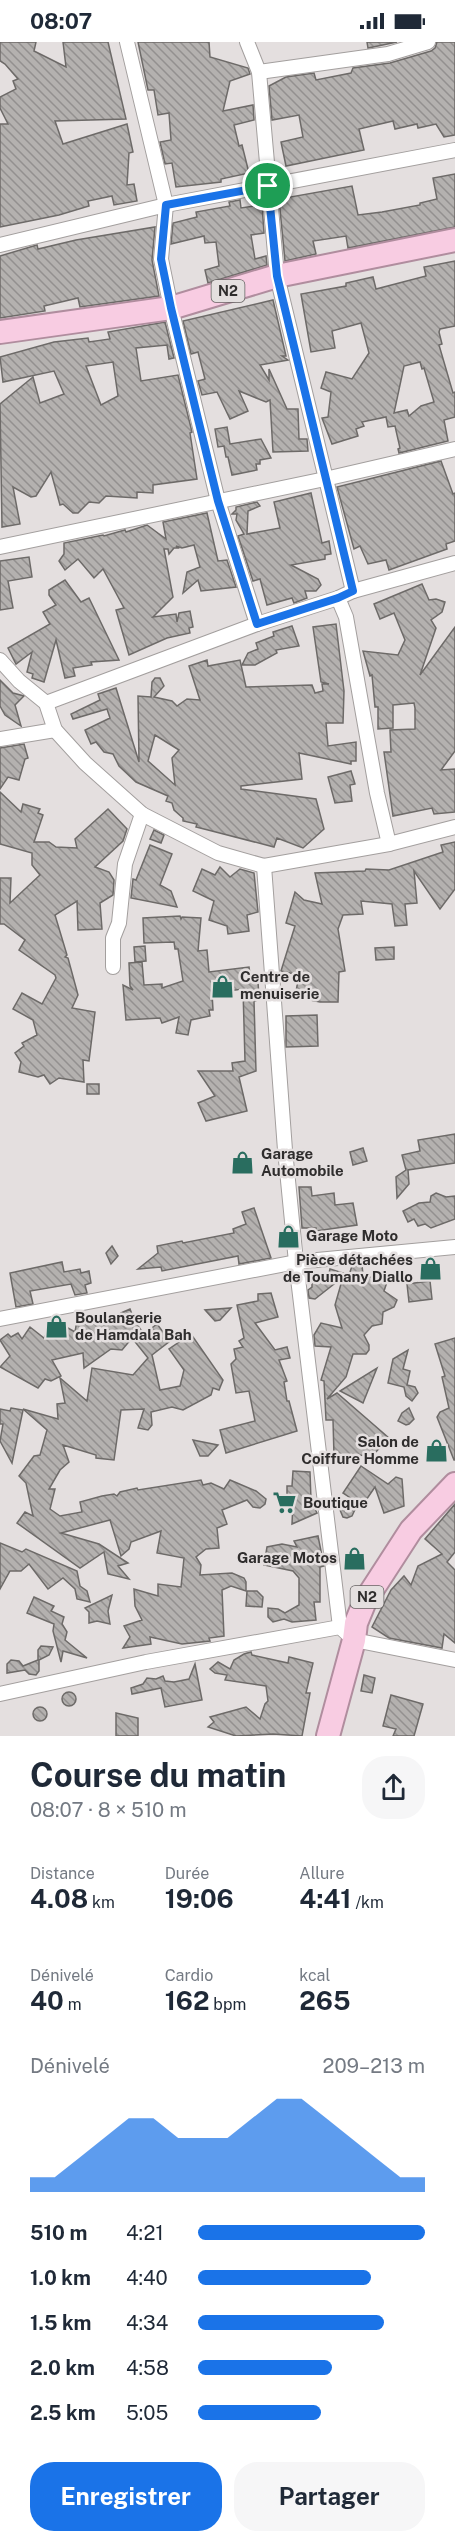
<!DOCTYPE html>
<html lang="fr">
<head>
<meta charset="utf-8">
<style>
  :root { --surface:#fff; --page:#f6f6f7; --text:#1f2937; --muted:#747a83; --accent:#1a73e8 }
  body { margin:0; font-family:"Public Sans",sans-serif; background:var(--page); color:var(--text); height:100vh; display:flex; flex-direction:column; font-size:22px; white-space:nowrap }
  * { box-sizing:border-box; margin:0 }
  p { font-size:20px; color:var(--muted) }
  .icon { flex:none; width:33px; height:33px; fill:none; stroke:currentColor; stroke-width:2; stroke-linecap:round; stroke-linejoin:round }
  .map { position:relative; height:1694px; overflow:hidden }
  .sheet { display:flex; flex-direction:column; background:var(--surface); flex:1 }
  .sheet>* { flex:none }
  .pin { position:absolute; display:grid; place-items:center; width:51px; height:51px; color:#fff; margin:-26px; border:3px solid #fff; border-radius:50%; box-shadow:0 2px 6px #0007 }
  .round { display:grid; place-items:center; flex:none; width:63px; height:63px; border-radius:24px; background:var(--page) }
  .headline { display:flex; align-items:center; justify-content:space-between; height:102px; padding:0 30px }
  h1 { font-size:33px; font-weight:700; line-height:45px }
  .metrics { display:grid; grid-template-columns:repeat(3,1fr); gap:9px; height:102px; padding:6px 30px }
  .metrics div { display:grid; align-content:center }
  .metrics b { font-size:26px; font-weight:700 }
  .metrics small { font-size:16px; font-weight:400 }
  .metrics p { font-size:16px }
  .chart { height:168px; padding:12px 30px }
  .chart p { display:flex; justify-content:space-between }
  .chart svg { width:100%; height:108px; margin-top:6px; fill:var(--accent); opacity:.7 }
  .primary-button { display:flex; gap:12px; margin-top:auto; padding:12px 30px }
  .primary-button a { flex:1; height:69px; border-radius:24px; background:var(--accent); color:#fff; font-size:24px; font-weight:700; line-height:69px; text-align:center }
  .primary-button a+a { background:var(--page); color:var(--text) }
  ul { padding:0 30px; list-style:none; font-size:20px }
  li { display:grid; grid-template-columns:96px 72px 1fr; align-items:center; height:45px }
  li i { height:15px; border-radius:8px; background:var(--accent) }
  .status { display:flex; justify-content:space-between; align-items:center; height:42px; padding:0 30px; background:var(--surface); direction:ltr }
  .status svg { height:16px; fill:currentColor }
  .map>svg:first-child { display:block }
  .building { fill:url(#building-back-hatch); stroke:#6d6a68; stroke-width:1.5; fill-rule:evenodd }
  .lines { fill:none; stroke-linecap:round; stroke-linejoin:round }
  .minor-casing { stroke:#a39f9e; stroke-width:16 }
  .trunk-casing { stroke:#b08d9e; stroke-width:26 }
  .minor { stroke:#fff; stroke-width:14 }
  .trunk { stroke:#f8cce2; stroke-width:22 }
  .route-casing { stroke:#fff; stroke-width:12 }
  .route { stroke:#1a73e8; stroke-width:8 }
  .labels { text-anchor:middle; stroke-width:5; stroke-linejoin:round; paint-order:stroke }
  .shield { fill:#e4dfdf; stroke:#656262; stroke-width:1.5 }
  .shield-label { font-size:14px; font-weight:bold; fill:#2f2d2d }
  .poi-label { font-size:15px; font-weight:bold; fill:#2f2d2d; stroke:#e4dfdf; text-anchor:start }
</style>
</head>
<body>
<div class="status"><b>08:07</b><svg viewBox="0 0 49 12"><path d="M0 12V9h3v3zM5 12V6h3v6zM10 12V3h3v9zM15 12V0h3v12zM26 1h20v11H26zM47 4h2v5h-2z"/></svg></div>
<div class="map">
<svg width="455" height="1694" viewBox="0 0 455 1694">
  <defs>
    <pattern id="building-back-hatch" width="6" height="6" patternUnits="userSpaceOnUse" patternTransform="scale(1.5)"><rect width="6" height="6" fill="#b4b1af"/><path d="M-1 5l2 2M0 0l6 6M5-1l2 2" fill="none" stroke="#93908f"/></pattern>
  </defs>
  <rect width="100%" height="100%" fill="#e4dfdf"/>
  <!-- building -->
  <g class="building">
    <polygon points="0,0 36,0 34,9 66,25 63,0 108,0 126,77 55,79 63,102 127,82 133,110 129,111 127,143 134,142 137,159 114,163 112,154 88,159 89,164 59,173 0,185 0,82 8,82 0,66 0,55 16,47 13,39 18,37 5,22 0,19"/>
    <polygon points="138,0 209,0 210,15 248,26 250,32 230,39 223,69 253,63 254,78 234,83 239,104 242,103 249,131 221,137 221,140 176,145 172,121 165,122 160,100 171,98 169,71 158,73 154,48 148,48"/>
    <polygon points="367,0 397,0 368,6"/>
    <polygon points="437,0 455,0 455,93 444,95 436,82 418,86 417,82 395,87 393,79 359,87 364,108 286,124 281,100 303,95 299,73 272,78 269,44 286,35 314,31 316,38 351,31 353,26 390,21 431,9 435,6"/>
    <polygon points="455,132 455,185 348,206 346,194 313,199 316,212 285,219 279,157 352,144 358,173 382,170 420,163 420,161 437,157 433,136"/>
    <polygon points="240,158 241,166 262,163 264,191 251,193 255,217 266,214 267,223 208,241 205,228 219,224 216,200 205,201 204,194 171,202 173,181 197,175 196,170 230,164 229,160"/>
    <polygon points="155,185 152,218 159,254 80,265 78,256 44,264 45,269 0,276 0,214 37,203 38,207 76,198"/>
    <path d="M455 219V284L440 287 439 290 442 302 439 303 453 351 455 350V375L444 378 448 399 399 411 398 407 400 406 395 384 388 385 386 375 362 380 364 384 356 387 358 394 332 402 322 376 328 375 331 350 321 346 326 330 352 337 369 311 361 281 332 289 335 306 311 310 301 252 346 244V241L373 235 376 247 426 234 424 225ZM420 320 422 327 424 326 434 360 421 364 409 374 407 368 394 371 404 324Z"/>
    <polygon points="273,258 286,314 282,314 288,318 260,323 269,338 269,327 287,367 298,367 299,397 307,397 308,409 273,410 270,358 266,360 239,349 248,369 230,377 217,350 202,353 198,339 205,337 198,310 191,312 183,279"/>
    <path d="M165 280 174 316 169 317 167 303 136 306 141 339 178 333 192 390 190 391 197 437 153 443V451L137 450V456L106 454 99 461 89 460 78 471H73L63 462 60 463 51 430 36 454 31 455 13 445 20 482 2 485 0 362 33 335 40 361 64 352 54 329 3 340 0 315 54 300 88 296 89 300 110 297 108 290ZM113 320 118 354 101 363 86 324Z"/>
    <polygon points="227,385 230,402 261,397 271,416 260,418 260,422 256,422 257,428 232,433 228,415 226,415 224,404 218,405 215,387"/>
    <polygon points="441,419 453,452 455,451 455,499 446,502 447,507 389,528 386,518 368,522 360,504 354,507 337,445"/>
    <polygon points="311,451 322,501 329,499 331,512 325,513 325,517 291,523 318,537 321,543 316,549 305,549 307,556 294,561 292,556 267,563 260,537 253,539 238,494 244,492 236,478 237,472 232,472 236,468 236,465 257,460 260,464 248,469 247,492 280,486 274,460"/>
    <polygon points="207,471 218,519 227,518 236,545 201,549 198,538 183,551 187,530 200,525 194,503 182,506 176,504 178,506 174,506 169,512 168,507 164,507 173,555 153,575 176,572 177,580 179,571 190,569 193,585 189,586 190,591 167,596 129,613 116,568 124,566 103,527 94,536 78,517 65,528 59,519 64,512 64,501 103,493 104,494 125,488 126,490 147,483 166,497 163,480"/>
    <polygon points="29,515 32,535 8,539 13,566 0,568 0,519"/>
    <polygon points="65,538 81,560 89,556 119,618 91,620 92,623 73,626 75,634 65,636 56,598 44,640 32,636 33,632 27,630 32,610 16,622 8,606 50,582 43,570 56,563 49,553 49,548"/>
    <polygon points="422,542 429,558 436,557 445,560 442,570 431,578 436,586 420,633 455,585 455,709 441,728 455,727 455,770 434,772 432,766 393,774 384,710 391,710 390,688 415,687 415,666 414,661 393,663 393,686 378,687 378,665 375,665 372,633 370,634 363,609 398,613 405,598 394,571 380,577 374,562"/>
    <path d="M336 582 344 649 343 681H326L328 704 356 700V719H351V722L299 711 302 737 241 744V747L316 757 324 787 303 806 277 796 274 805 208 788 196 785 197 782 183 779V776L174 768 172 761 166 759 168 754 136 740 119 724 113 712 104 710 96 700 91 702 85 688 110 676 107 667 73 677 71 672 100 658 98 652 116 646 139 720 138 654 151 655 152 640 155 636H160L164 644 154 655 172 659 177 664 187 657 200 658 189 624 207 618 208 624 240 618 246 645 312 643 315 651 323 649 322 642H329L321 640 313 585ZM155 693 179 708 172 716 175 743 148 719Z"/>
    <polygon points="292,584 299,604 276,608 277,611 255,623 242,623 248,611 258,607 256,601 274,594 273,590"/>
    <polygon points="0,638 13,651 24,654 15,663 21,684 5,673 0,664"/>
    <polygon points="24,702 28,716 25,717 19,738 8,735 0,747 0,706"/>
    <polygon points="351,729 355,742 350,743 352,759 335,761 328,735"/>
    <polygon points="0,750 21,770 23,762 40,767 38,771 43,773 34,800 49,800 56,805 77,806 75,797 108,767 127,787 123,799 95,825 109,830 114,838 113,853 100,861 102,887 78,888 77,859 55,873 67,913 65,915 68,916 78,953 72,966 95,970 89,1019 83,1018 84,1040 59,1036 50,1042 44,1033 38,1035 19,1030 21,1020 15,1011 24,1004 22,1001 37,993 33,978 13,967 22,951 42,962 56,936 55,933 19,908 25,898 4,882 0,882 0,836 11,836 10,861 40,833 32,823 32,811 0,802"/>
    <polygon points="154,788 164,793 161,801 150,797"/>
    <polygon points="455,800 455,847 440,867 414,829 417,861 405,862 407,883 395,884 392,862 361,859 363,872 343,873 338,887 345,929 339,930 338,960 320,960 295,955 299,933 281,929 295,884 286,881 295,850 304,858 322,862 315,831 365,829 366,827 389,828 443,810 441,803"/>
    <polygon points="150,803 172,812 160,843 171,849 177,865 131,856 133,837 136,838"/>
    <polygon points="220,825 230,835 240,827 254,831 258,870 247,873 249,889 228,892 227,884 209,878 214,859 193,849 202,827 215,833"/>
    <polygon points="180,874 181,877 182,875 201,876 198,909 207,908 209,930 249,925 251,939 258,939 259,958 254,959 256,1029 239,1035 247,1069 206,1079 198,1061 215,1054 198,1029 233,1029 232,1021 245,1019 243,947 212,951 213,968 209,968 210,974 191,978 188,993 176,991 179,975 162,981 160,976 126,978 123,943 133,948 130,944 129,921 142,920 144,943 162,942 162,946 183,939 178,907 175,907 174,900 144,901 143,876"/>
    <polygon points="145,904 146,919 135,920 134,905"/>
    <polygon points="394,905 394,917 376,918 375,906"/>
    <polygon points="317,973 318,1004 286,1005 286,974"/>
    <rect x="87" y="1042" width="12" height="10"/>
    <polygon points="455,1092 455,1121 408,1128 409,1142 397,1156 396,1135 406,1128 402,1113 420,1109 418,1098"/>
    <polygon points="363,1106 367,1119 353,1123 350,1110"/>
    <polygon points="299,1145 311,1145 312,1154 334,1151 335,1163 353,1161 357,1183 316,1189 316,1186 302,1186"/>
    <polygon points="436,1151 446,1155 455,1154 455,1177 431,1186 425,1182 418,1184 414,1177 408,1180 403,1169 419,1161 430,1160 431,1154"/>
    <polygon points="254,1166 271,1216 239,1222 238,1214 162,1229 161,1225 138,1227 158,1211 157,1204 182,1199 183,1201 234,1191 233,1187 246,1182 242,1170"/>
    <polygon points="112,1204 118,1214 111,1222 106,1211"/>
    <polygon points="62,1220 64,1230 80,1227 81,1231 89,1229 91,1241 85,1243 87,1251 75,1253 71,1242 30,1249 33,1262 16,1265 10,1231"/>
    <polygon points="362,1223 363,1233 387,1240 384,1249 397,1258 394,1265 383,1270 382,1282 372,1284 364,1293 369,1303 369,1308 366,1312 353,1312 346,1335 327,1357 337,1351 389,1396 373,1413 334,1414 333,1378 326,1378 324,1339 321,1338 331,1305 315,1304 314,1293 321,1281 342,1286 335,1263 343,1235 315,1257 309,1256 308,1248 312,1245 312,1236 316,1233 328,1235 330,1227 349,1233 352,1224"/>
    <polygon points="430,1239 432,1257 409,1260 407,1242"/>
    <polygon points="271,1251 278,1275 255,1281 275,1308 287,1305 290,1316 279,1318 287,1339 284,1340 287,1359 289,1359 297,1389 226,1411 220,1388 255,1379 249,1349 236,1351 231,1322 236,1317 234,1307 243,1305 239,1299 244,1296 237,1263 258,1259 258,1252"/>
    <polygon points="231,1266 220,1278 215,1279 205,1268"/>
    <polygon points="130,1267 135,1280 144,1292 157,1282 170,1299 152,1313 160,1348 180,1344 184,1328 169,1307 191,1292 223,1338 219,1348 213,1346 211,1353 183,1368 172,1365 151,1370 152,1383 148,1388 138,1386 144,1367 121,1368 114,1418 96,1416 96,1413 63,1403 69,1420 60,1428 49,1447 55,1447 50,1467 60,1474 82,1470 80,1460 102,1454 114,1452 117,1454 120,1450 137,1446 138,1448 201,1438 203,1443 211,1441 224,1447 230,1438 256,1449 266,1457 265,1462 260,1466 253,1465 247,1458 222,1468 227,1482 217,1486 219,1506 206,1507 196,1515 201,1523 200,1533 232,1531 244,1536 246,1540 246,1549 231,1544 222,1548 224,1594 209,1596 210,1599 182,1602 150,1595 151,1602 123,1606 130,1595 124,1584 142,1578 135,1564 134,1547 158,1554 158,1542 181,1545 184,1516 157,1511 161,1489 131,1500 129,1507 121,1514 110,1478 61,1491 99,1502 128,1521 118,1524 129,1537 108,1532 104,1510 80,1526 17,1481 25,1470 33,1474 26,1441 19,1434 34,1414 40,1413 47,1388 23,1367 58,1377 57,1362 65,1361 60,1336 87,1359 92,1326 133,1333 148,1316 132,1296 122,1308 111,1307 84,1326 83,1311 52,1318 61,1334 51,1339 45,1337 38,1346 0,1325 10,1314 0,1298 8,1292 11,1295 18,1291 22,1297 30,1285 44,1296 54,1278 75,1290 78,1272 124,1279 121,1271"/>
    <polygon points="455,1296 455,1418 454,1418 437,1375 440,1370 449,1366 442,1335 445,1334 435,1302"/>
    <polygon points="408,1308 403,1327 410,1329 407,1343 415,1345 418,1351 412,1359 406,1354 404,1345 388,1341 393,1317"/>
    <polygon points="377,1326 363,1361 340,1349"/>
    <polygon points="11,1366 23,1368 12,1421 0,1399 3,1382 0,1382 0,1367 10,1369"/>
    <polygon points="409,1366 414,1377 409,1382 406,1383 398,1379 402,1371"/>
    <polygon points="193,1398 218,1403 208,1414 200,1414"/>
    <polygon points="361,1424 388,1442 396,1435 402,1437 404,1464 384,1471 375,1445 362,1464 358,1461 352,1474 347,1476 343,1475 340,1468 352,1457 343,1451"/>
    <polygon points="293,1429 310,1430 311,1458 317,1471 292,1482 293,1460 287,1460 287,1444 292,1444"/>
    <polygon points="455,1462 455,1510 447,1520 455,1528 455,1601 444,1592 442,1606 389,1596 372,1585 391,1548 404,1534 411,1543 418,1524 442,1512 425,1497"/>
    <polygon points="318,1494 324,1524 320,1525 320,1560 314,1560 316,1578 292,1580 284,1577 273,1580 268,1575 268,1566 278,1567 285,1571 299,1563 299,1536 293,1529 264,1523 267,1505 282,1502 297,1505 294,1499"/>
    <polygon points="0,1501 22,1510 26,1507 77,1529 80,1544 87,1549 90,1560 77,1557 75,1547 63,1536 48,1547 29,1522 21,1529 10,1529 0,1547"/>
    <polygon points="247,1549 257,1549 263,1555 262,1565 246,1564"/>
    <polygon points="112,1553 108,1569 110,1582 97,1579 89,1581 89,1570 85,1566"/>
    <polygon points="34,1555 54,1564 51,1569 64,1575 62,1582 67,1590 65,1598 87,1616 63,1609 61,1620 53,1589 54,1582 27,1571"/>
    <polygon points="41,1604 53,1605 49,1613 39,1618 39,1629 36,1633 29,1632 25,1628 7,1631 7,1622 11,1618 19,1619 23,1624 38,1618 38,1608"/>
    <polygon points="251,1610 252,1613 288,1621 289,1615 313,1621 306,1651 310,1651 302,1694 273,1692 236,1694 208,1685 214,1680 210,1675 246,1665 260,1677 265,1662 268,1659 266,1644 225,1638 227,1633 215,1631 210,1627 218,1620 230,1627 234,1618 244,1612"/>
    <polygon points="195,1622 202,1658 165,1665 161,1646 132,1652 131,1646 143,1642 147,1636 156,1637 163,1634 165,1639 174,1640 189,1637"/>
    <polygon points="364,1633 375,1636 372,1651 361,1649"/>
    <circle cx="69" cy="1657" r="7"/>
    <polygon points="391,1653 423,1662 414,1694 393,1694 396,1687 383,1684"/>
    <circle cx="40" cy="1672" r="7"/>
    <polygon points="116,1671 138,1676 138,1694 116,1694"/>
  </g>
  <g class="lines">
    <defs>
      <g id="minor">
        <polyline points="127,0 166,163 161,217 171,266 218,459 257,582"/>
        <polyline points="247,0 259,30 277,234 353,549"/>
        <polyline points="259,30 388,12 428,0"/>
        <polyline points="0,203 166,163 455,108"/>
        <polyline points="0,505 325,437 455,407"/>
        <polyline points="338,556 346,575 377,751 389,802"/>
        <polyline points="0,618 19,639 46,661 55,688 85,721 142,772 218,811 264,824 285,1108 296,1220 340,1585"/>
        <polyline points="46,661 257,582 338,556 353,549 455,521"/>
        <polyline points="0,697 55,688"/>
        <polyline points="264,824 389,802 455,785"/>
        <polyline points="113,925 113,896 119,881 125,822 142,772"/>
        <polyline points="0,1277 296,1220 455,1205"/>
        <polyline points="0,1652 146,1620 340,1585 354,1598 455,1618"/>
      </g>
      <g id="trunk">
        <polyline points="0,290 171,266 277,234 455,198"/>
        <polyline points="328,1694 354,1598 356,1581 365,1559 411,1488 455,1442"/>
      </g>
    </defs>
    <!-- minor casing -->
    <use href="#minor" class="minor-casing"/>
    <!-- trunk casing -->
    <use href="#trunk" class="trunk-casing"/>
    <!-- minor -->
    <use href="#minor" class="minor"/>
    <!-- trunk -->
    <use href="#trunk" class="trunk"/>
  </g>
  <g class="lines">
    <defs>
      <polygon id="route" points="268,144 277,234 353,549 338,556 257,582 218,459 171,266 161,217 166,163"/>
    </defs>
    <!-- route casing -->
    <use href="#route" class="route-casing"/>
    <!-- route -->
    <use href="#route" class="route"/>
  </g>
  <!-- icons -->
  <defs>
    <symbol id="shop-bare" viewBox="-9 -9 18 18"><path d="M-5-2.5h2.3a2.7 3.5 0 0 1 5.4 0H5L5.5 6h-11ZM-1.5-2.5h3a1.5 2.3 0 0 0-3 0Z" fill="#296d5f" stroke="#e4dfdf" stroke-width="2.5" paint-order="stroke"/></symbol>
    <symbol id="supermarket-bare" viewBox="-9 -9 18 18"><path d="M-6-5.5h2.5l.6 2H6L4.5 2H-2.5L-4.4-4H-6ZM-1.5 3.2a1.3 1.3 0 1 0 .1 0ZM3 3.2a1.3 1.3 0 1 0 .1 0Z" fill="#296d5f" stroke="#e4dfdf" stroke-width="2.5" paint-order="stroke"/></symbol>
  </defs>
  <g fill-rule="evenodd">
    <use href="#shop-bare" x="206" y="928" width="33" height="33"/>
    <use href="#shop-bare" x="226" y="1104" width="33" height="33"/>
    <use href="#shop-bare" x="272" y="1178" width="33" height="33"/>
    <use href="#shop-bare" x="414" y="1210" width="33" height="33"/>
    <use href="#shop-bare" x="40" y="1268" width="33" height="33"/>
    <use href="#shop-bare" x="420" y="1392" width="33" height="33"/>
    <use href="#supermarket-bare" x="268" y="1444" width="33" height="33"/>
    <use href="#shop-bare" x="338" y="1500" width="33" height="33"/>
  </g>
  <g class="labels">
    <!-- shield labels -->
    <g class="shield">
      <rect x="211.5" y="238" width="33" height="22" rx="4.5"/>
      <rect x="350.5" y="1544" width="33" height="22" rx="4.5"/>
    </g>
    <g class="shield-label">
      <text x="228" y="254">N2</text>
      <text x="367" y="1560">N2</text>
    </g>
    <!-- poi labels -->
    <g class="poi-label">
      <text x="240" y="940">Centre de<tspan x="240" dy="17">menuiserie</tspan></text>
      <text x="261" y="1117">Garage<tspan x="261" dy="17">Automobile</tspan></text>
      <text x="306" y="1199">Garage Moto</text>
      <text x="413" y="1223" text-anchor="end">Pièce détachées<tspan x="413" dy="17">de Toumany Diallo</tspan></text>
      <text x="75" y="1281">Boulangerie<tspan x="75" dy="17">de Hamdala Bah</tspan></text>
      <text x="419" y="1405" text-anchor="end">Salon de<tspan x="419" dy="17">Coiffure Homme</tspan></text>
      <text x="303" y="1466">Boutique</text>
      <text x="337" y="1521" text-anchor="end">Garage Motos</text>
    </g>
  </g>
</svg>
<div class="pin" style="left:268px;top:144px;background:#1e9e55"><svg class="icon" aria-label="arrive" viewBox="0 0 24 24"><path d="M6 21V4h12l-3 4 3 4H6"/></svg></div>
</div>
<section class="sheet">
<div class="headline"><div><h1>Course du matin</h1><p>08:07 · 8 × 510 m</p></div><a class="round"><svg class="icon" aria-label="share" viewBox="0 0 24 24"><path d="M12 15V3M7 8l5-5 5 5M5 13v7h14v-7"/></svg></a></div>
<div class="metrics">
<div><p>Distance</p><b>4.08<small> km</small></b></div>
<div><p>Durée</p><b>19:06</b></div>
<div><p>Allure</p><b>4:41<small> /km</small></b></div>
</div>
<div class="metrics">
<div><p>Dénivelé</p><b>40<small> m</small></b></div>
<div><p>Cardio</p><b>162<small> bpm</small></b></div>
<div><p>kcal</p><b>265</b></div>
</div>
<div class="chart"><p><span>Dénivelé</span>209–213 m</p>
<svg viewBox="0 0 160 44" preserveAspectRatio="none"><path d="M0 44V38L10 38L20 30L30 22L40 14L50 14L60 22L70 22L80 22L90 14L100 6L110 6L120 14L130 22L140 30L150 38L160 38V44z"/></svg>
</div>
<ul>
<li><b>510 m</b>4:21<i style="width:100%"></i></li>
<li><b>1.0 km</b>4:40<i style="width:76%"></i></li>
<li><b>1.5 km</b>4:34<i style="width:82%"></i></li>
<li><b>2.0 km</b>4:58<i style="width:59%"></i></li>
<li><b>2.5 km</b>5:05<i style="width:54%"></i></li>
</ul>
<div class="primary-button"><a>Enregistrer</a><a>Partager</a></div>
</section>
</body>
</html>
